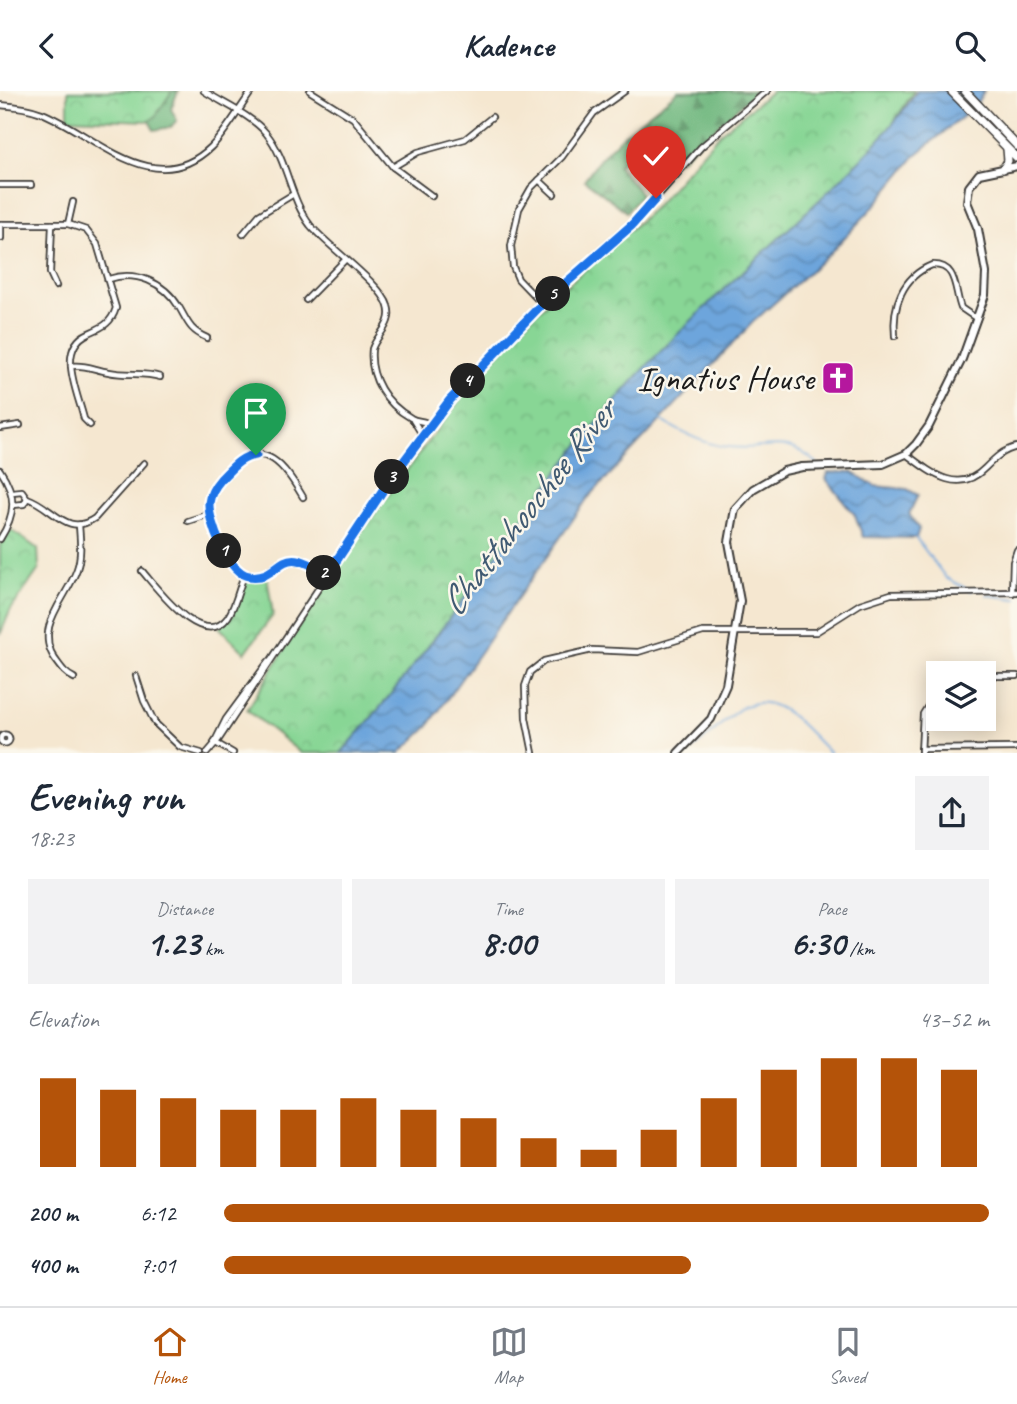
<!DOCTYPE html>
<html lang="en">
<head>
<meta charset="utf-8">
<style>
  :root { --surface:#fff; --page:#f2f2f3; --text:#1f2937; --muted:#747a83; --line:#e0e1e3; --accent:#b45309 }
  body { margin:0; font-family:Caveat,sans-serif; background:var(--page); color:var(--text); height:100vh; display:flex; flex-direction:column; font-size:26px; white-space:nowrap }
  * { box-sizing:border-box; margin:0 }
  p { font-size:23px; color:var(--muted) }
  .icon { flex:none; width:38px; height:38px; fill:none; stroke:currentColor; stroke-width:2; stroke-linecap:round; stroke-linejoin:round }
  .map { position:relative; height:662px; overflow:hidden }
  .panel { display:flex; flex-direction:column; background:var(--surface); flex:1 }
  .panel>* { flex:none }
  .buttons { position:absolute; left:926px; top:570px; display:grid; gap:14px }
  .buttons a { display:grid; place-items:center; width:70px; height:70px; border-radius:0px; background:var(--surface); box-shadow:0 4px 18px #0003; font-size:35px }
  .pin { position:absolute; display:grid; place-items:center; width:60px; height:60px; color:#fff; margin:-72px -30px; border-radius:50% 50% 50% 0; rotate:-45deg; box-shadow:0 0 7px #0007 }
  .pin .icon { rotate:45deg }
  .km { position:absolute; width:35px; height:35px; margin:-18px; border-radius:50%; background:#222; color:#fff; font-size:19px; line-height:35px; text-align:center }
  .round { display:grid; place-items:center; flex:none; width:74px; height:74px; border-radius:0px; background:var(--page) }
  .head { display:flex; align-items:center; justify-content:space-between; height:119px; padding:0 28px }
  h1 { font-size:38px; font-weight:800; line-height:52px }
  .metrics { display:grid; grid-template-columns:repeat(3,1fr); gap:10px; height:119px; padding:7px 28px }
  .metrics div { display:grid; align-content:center; border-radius:0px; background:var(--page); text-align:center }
  .metrics b { font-size:35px; font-weight:800 }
  .metrics small { font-size:19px; font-weight:400 }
  .metrics p { font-size:19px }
  .chart { height:196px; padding:14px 28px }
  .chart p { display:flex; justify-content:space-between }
  .chart svg { width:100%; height:126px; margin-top:7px; stroke:var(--accent); stroke-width:6 }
  ul { padding:0 28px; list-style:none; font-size:23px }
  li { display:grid; grid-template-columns:112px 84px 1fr; align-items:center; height:52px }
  li i { height:18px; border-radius:9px; background:var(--accent) }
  header { display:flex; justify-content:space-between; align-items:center; height:91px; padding:0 28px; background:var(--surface); font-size:32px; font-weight:800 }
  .menu { display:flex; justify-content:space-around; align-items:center; height:98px; border-top:2px solid var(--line); background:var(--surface); font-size:19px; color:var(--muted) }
  .menu a { display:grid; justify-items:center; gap:4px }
  .menu .selected { color:var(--accent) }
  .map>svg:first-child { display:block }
  .forest { fill:url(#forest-firs); stroke:#456a4d; stroke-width:2 }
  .park { fill:url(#park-crowns); stroke:#527958; stroke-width:2 }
  .water { fill:url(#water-waves); stroke:#44607c; stroke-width:2 }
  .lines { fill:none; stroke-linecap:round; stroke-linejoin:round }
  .stream { stroke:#6da5dc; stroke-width:2 }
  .street-casing { stroke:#3d3a37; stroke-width:8 }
  .secondary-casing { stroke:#3d3a37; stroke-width:10 }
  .primary-casing { stroke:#3d3a37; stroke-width:10 }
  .street { stroke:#fff; stroke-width:4.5 }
  .secondary { stroke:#fff; stroke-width:6 }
  .primary { stroke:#fff; stroke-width:7 }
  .route-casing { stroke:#fff; stroke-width:14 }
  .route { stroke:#1a73e8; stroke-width:9 }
  .labels { text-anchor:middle; stroke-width:5; stroke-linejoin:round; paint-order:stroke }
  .poi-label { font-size:35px; fill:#1c1c1c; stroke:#fbf7ec; text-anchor:end }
  .water-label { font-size:37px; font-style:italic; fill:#405a72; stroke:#fbf7ec }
</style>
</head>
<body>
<header><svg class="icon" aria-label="back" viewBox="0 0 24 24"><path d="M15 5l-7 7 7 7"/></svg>Kadence<svg class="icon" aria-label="search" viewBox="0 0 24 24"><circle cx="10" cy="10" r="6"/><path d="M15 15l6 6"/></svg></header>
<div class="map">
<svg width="1017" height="662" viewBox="0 0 1017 662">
  <defs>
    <pattern id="forest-firs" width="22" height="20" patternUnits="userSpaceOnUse" patternTransform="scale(1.75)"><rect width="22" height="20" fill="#6eb77e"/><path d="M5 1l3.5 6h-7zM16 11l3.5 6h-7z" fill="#5a9466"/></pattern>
    <pattern id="park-crowns" width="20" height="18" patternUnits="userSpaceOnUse" patternTransform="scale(1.75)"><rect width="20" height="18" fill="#88d695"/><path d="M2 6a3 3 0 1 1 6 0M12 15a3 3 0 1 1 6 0" fill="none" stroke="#75b780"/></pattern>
    <pattern id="water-waves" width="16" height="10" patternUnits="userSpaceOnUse" patternTransform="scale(1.75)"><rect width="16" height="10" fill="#6da5dc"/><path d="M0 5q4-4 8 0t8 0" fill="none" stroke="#5986b2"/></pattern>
  </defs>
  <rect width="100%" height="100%" fill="#fbf7ec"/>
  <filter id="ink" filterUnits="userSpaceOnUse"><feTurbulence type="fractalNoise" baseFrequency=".0143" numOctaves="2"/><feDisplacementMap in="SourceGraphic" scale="14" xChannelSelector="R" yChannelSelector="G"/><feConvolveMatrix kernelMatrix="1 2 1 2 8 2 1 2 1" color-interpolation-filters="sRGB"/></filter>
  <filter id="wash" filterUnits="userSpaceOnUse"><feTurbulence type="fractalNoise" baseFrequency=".00686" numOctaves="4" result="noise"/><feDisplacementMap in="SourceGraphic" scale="28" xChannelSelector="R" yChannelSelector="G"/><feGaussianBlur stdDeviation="1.57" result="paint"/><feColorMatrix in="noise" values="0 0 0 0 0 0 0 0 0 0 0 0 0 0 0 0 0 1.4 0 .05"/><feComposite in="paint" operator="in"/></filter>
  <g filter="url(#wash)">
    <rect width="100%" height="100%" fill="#f5e7d0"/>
    <!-- forest -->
    <g class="forest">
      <polygon points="132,0 178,0 171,18 177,29 171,36 154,39"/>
      <path d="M678 0H756L679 70 662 54 632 62 618 75 641 103 627 121 584 89C613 47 639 32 678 0Z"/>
    </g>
    <!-- park -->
    <g class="park">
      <polygon points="68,0 172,0 155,26 149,30 68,27"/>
      <polygon points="772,0 914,0 885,45 526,437 350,662 301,662 247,619 339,470 474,289 529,228 653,118 719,43"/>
      <polygon points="11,439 38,458 39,478 10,520 0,544 0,454"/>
      <polygon points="267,485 273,524 245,562 219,536 234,522 244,490"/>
    </g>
    <!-- water -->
    <g class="water">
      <path d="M917 0H984L976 15 917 63 876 113 829 163 753 231 588 407 426 638 400 662H341C446 545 527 409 632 291 689 228 753 172 814 114 850 79 890 42 917 0Z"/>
      <polygon points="852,381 875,395 907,398 918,404 909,423 919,438 916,447 863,446 855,424 826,388 828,382"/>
    </g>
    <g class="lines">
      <!-- stream -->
      <g class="stream">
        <path d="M659 328C680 341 705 354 729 356 767 361 784 343 817 372"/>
        <polyline points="916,447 946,487 971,500"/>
        <polyline points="987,504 1017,508"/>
        <path d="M687 662C704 651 717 636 733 623 772 590 803 637 830 662"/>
      </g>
    </g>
  </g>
  <g filter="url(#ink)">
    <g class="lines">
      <defs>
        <g id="street">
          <path d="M204 0C224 13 251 24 266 42 288 69 289 106 310 134 327 155 382 193 388 215 394 233 377 243 372 258 369 287 386 313 411 327 417 331 424 329 431 334"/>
          <polyline points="310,0 353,27 393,76 432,105"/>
          <path d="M0 14C14 15 29 17 42 22 95 43 154 111 211 56 227 40 239 18 252 0"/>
          <polyline points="393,76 418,61 465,48 492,26"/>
          <polyline points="539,89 554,103"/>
          <polyline points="0,94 31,94"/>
          <path d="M0 133H68L86 139 97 153 116 217C111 233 102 236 89 242 55 257 78 302 84 328L90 334"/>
          <polyline points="52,133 50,182 56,195"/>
          <polyline points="68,133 73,111"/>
          <polyline points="243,143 259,124 292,104"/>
          <polyline points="1,147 1,133"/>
          <path d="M109 188C135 179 164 191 179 216 188 231 189 239 207 247"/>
          <polyline points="306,209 345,169"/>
          <polyline points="542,213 518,188 513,176 511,155 519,118 531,97 562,66 594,22 625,0"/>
          <path d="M895 245C892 215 902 186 932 174 958 173 954 199 961 217L977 228"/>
          <path d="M71 275C86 273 95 279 109 281 127 285 143 281 160 286"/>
          <polyline points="413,329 423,345"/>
          <polyline points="0,337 20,334"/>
          <path d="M906 363C930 381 958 405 985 377 995 367 1003 359 1017 356"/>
          <path d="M0 379C17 404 16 423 0 448"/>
          <polyline points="12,401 22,400 27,407 24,413 13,414"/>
          <path d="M303 406C285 376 264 344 230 379 221 388 211 397 209 410 207 427 226 474 241 482 281 497 270 445 327 484"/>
          <path d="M27 407C53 415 66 447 95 427L144 372"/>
          <polyline points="188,430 210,423"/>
          <path d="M142 480C158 498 203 561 228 526 236 514 239 497 244 484"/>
          <polyline points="1012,502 1013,471 1017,459"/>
          <polyline points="136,585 144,610 155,632 180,656 201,662"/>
          <polyline points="984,585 1017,585"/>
          <path d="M74 587C65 583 61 576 55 568 33 536 67 508 77 478 82 464 80 448 79 434"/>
          <circle cx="5" cy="648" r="4.5"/>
          <polyline points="215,650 226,628 268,571"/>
          <polyline points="214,651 233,662"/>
          <polyline points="921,658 1017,657"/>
          <polyline points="207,662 219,648 378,407 450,309 542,213 632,134 701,56 767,0"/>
          <polyline points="533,662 526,627 525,595 530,581 544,570 592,559 638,561 703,541 816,541 860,513 891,503 1017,501"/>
          <polyline points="921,662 923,623 938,599"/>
        </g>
        <polyline id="secondary" points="678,662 711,628 726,594 740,510 729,451 735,418 753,398 784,380 802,376 883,373 906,363 916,353 929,335 962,268 985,204 986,182 978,138 967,111 969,96 979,83 1017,75"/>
        <g id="primary">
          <polyline points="951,0 1017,67"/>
          <polyline points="965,0 1017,55"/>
          <polyline points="1003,78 1008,70 1007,58"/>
        </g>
      </defs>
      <!-- street casing -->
      <use href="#street" class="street-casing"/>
      <!-- secondary casing -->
      <use href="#secondary" class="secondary-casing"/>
      <!-- primary casing -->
      <use href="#primary" class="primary-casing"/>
      <!-- street -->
      <use href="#street" class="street"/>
      <!-- secondary -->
      <use href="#secondary" class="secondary"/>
      <!-- primary -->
      <use href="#primary" class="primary"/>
    </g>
  </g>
  <g class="lines" filter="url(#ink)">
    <defs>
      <path id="route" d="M256 364C241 365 231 378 221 388 215 395 210 402 209 412 208 431 228 482 249 485 285 490 275 446 327 484L389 390 450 309 542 213 632 134 656 107"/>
    </defs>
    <!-- route casing -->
    <use href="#route" class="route-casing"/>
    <!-- route -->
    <use href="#route" class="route"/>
  </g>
  <!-- icons -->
  <defs>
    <symbol id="church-square" viewBox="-11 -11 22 22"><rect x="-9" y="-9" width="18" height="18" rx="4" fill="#b5179e" stroke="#fbf7ec"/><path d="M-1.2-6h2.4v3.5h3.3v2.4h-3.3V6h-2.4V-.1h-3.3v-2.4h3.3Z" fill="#fff"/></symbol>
  </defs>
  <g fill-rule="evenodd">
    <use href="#church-square" x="819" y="268" width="38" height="38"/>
  </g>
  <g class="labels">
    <!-- poi labels -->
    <g class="poi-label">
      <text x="814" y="299">Ignatius House</text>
    </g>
    <!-- water labels -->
    <g class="water-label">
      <text transform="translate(527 416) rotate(-52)" y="13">Chattahoochee River</text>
    </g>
  </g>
</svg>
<div class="buttons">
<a><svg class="icon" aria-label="layers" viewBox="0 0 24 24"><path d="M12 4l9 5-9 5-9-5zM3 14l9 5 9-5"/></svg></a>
</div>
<div class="pin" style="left:256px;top:364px;background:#1e9e55"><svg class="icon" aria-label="arrive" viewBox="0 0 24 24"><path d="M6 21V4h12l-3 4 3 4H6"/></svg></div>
<div class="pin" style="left:656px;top:107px;background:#d93025"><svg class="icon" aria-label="check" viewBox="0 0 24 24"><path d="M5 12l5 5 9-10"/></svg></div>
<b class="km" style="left:224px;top:460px">1</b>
<b class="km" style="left:324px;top:482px">2</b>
<b class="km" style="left:392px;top:386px">3</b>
<b class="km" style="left:468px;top:290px">4</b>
<b class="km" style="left:553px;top:203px">5</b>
</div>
<section class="panel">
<div class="head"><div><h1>Evening run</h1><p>18:23</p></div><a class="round"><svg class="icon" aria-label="share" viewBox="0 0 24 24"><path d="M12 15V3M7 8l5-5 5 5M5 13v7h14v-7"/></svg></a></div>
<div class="metrics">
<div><p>Distance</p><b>1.23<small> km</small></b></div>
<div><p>Time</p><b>8:00</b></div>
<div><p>Pace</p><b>6:30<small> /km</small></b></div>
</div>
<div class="chart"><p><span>Elevation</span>43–52 m</p>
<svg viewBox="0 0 160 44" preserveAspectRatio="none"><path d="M5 44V13M15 44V17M25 44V20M35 44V24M45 44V24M55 44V20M65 44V24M75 44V27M85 44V34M95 44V38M105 44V31M115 44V20M125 44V10M135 44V6M145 44V6M155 44V10"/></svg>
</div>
<ul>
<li><b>200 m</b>6:12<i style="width:100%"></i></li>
<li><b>400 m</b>7:01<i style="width:61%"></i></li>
</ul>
</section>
<nav class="menu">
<a class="selected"><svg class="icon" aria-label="home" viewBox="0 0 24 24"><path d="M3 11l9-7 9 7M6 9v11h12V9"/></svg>Home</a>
<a><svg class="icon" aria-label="map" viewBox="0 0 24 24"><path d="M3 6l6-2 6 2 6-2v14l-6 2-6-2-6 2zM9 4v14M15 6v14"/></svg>Map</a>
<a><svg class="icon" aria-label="saved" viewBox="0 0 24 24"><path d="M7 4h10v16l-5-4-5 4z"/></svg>Saved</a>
</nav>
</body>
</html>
